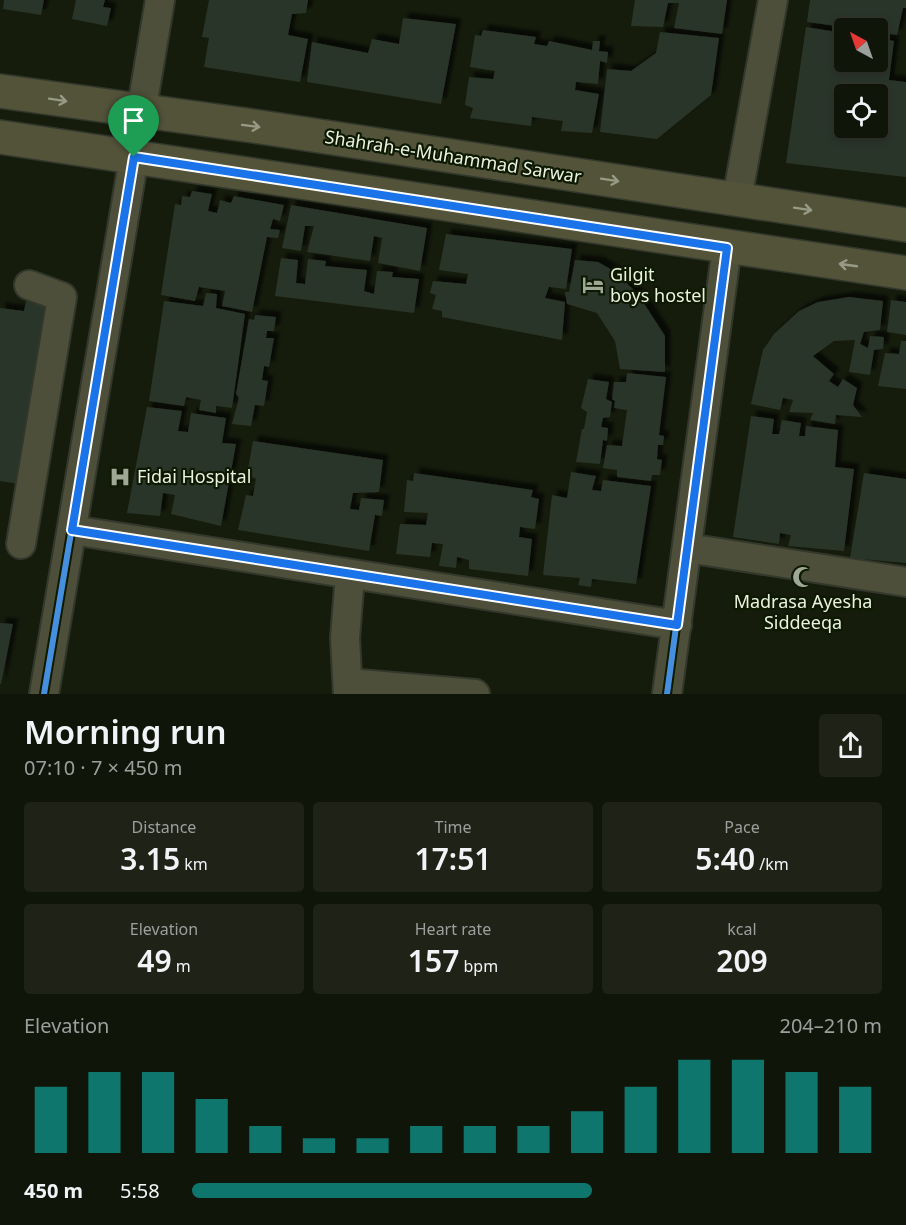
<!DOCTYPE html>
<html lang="en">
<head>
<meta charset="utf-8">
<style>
  :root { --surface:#101509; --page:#1e2217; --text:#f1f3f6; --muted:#9c9f9c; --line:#30342a; --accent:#0f766e }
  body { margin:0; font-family:"Noto Sans",sans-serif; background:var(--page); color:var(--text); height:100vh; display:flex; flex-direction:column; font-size:22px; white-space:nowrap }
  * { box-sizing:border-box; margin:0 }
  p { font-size:20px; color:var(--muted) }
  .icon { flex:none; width:33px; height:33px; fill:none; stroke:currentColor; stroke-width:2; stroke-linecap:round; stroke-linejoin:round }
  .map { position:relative; height:694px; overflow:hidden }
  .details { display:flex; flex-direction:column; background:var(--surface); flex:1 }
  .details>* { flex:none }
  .needle { width:39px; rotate:320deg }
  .tools { position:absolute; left:834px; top:18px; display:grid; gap:12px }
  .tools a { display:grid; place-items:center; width:54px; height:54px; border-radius:6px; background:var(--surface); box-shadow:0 3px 9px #0003,0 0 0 2px var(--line); font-size:30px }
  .pin { position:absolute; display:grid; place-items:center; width:51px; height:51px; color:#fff; margin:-62px -26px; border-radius:50% 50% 50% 0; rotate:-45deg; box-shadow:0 0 6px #0007 }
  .pin .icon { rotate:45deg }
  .round { display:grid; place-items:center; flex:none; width:63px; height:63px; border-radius:6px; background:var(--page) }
  .headline { display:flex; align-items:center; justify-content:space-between; height:102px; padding:0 24px }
  h1 { font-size:33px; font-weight:600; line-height:45px }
  .stats { display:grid; grid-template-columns:repeat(3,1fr); gap:9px; height:102px; padding:6px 24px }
  .stats div { display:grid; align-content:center; border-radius:6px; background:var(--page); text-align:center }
  .stats b { font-size:30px; font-weight:600 }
  .stats small { font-size:16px; font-weight:400 }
  .stats p { font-size:16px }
  .chart { height:168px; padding:12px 24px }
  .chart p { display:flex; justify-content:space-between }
  .chart svg { width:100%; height:108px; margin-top:6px; stroke:var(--accent); stroke-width:6 }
  ul { padding:0 24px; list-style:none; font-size:20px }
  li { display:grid; grid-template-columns:96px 72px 1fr; align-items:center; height:45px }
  li i { height:15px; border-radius:8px; background:var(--accent) }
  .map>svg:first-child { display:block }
  .building { fill:#2c3429; fill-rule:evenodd; filter:url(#shadow) }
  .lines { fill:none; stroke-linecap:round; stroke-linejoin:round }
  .minor-casing { stroke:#33382c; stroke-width:32 }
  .major-casing { stroke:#33382c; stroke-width:36 }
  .minor { stroke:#4e4f3a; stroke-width:28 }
  .major { stroke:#53533a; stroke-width:33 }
  .cycleway-casing { stroke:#0d1901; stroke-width:10 }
  .cycleway { stroke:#468fdf; stroke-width:6 }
  .oneway { stroke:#979b85 }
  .route-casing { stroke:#fff; stroke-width:12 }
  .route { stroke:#1a73e8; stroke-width:8 }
  .labels { text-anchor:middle; stroke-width:4.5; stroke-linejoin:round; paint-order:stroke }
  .street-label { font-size:18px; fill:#eaf2e1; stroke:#0d1901 }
  .poi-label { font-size:18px; fill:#eaf2e1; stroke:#0d1901; text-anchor:start }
</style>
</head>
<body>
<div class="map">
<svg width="906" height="694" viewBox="0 0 906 694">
  <defs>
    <filter id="shadow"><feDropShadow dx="5.5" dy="-5.5" stdDeviation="1.5" flood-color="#0009"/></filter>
  </defs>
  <rect width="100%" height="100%" fill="#151c0c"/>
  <!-- building -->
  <g class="building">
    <polygon points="4,0 44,0 41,15 3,9"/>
    <polygon points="76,0 105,0 103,7 111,8 107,26 72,19"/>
    <polygon points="209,0 308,0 306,13 292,14 288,35 308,39 300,82 204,67 209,38 202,37"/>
    <polygon points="635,0 727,0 722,34 674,28 679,3 668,3 663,27 631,26"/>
    <polygon points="810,0 906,0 906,8 903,8 897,35 878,32 878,28 852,28 807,22"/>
    <polygon points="403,18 456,24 441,104 307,82 312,42 368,53 372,39 399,44"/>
    <path d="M806 27 844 33V62H878V38L894 41 889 80 906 82V177L786 163ZM844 94H878V128H844Z"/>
    <polygon points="483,30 536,37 534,44 547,46 549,41 592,50 593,41 600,41 599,51 608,52 607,63 600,61 598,84 576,82 575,90 599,94 592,133 561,131 563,121 532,117 531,126 470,118 473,108 465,105 469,77 493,79 495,71 470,67 475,35 481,36"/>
    <polygon points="660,32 719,38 711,95 657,139 600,132 607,69 631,71 656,53"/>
    <polygon points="192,191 212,194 208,211 217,213 220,200 231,203 234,196 284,205 280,221 273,219 270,229 280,230 278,238 267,237 252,312 222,306 225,291 199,287 195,301 161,295 175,204 181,205 182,196 190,197"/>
    <polygon points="291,205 427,228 420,271 378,263 382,238 374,236 370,261 307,252 314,226 305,226 301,251 282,248"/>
    <polygon points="446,234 572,249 566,289 549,287 545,298 565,302 562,340 442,317 442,311 432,309 436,295 430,293 433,281 466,284 468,274 439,270"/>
    <polygon points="281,258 298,260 296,283 305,284 308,259 326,261 325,266 367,270 364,291 374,294 377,271 393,272 392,277 419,279 414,313 275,296"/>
    <polygon points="575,260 598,262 614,271 638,294 665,336 665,372 620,369 615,341 597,313 567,304 565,292 569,292"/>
    <polygon points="206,293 217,294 216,308 245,314 232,408 216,406 216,413 199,410 201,400 186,397 184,406 149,401 164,301 203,306"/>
    <polygon points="849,297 883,301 880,330 864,332 860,344 868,348 870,336 884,337 883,349 874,350 870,375 849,372 855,340 834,341 813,356 834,374 829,381 838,387 843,379 857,388 853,405 862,417 836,415 835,424 810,420 813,413 789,412 793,400 783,398 780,410 751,404 763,350 774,334 799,311 818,302"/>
    <polygon points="891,300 906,302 906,335 887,332"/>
    <polygon points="26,301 53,305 25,485 0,481 0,308 24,311"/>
    <polygon points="255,315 276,317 274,331 267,331 266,338 274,338 269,367 264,366 262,380 268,381 264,406 255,405 251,426 232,424 239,398 236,394 249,319 254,320"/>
    <polygon points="901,341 906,341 906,389 878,386 885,353 899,354"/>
    <polygon points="627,373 666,377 659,435 664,436 663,445 658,445 657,459 662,460 660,475 652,475 651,481 617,477 617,470 603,468 607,445 622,446 627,410 614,408 615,401 612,399 614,382 626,382"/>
    <polygon points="588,379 609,382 606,399 612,402 610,417 603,418 601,427 608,428 607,441 603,440 600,464 576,462 582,429 584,429 587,412 581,408"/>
    <polygon points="147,407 182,411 178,431 188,432 191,413 226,418 222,443 236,444 221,526 171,514 175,495 163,493 160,516 127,513"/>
    <polygon points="751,416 774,419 772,434 779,434 782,420 801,423 799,436 805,436 806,426 838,430 835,467 854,469 844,551 788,546 791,535 780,533 779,544 733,537"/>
    <polygon points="253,441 383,460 379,492 353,493 350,509 359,510 361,498 384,500 382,516 375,515 369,551 238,530 246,495 253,496 256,479 247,475"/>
    <polygon points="571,472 596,476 592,490 601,491 603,480 651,486 636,584 592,579 591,587 578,585 580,578 543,575 552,495 567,498"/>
    <polygon points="414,473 533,490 531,497 539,499 535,529 520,527 519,537 532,539 528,576 469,569 469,560 457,557 456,568 439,566 443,544 432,543 430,557 396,554 400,524 426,525 428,513 404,512 407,480 413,481"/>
    <polygon points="864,473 906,479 906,563 850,558"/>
    <polygon points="0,623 13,624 1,684 0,684"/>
  </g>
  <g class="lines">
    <defs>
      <g id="minor">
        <polyline points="141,113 160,0"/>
        <polyline points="737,199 773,0"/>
        <polyline points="72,530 677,625"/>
        <polyline points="21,544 62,297 29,285"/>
        <polyline points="687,548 906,582"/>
        <polyline points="348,683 475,694"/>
        <polyline points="44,694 134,157"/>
        <polyline points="348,694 345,638 350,575"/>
        <polyline points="667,694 727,247"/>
      </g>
      <g id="major">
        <polyline points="0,91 260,127 906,225"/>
        <polyline points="0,137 906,273"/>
      </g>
    </defs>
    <!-- minor casing -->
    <use href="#minor" class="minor-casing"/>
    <!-- major casing -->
    <use href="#major" class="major-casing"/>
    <!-- minor -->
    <use href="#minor" class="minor"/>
    <!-- major -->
    <use href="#major" class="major"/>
    <defs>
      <g id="cycleway">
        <polyline points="72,530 677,625"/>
        <polyline points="44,694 134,157"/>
        <polyline points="667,694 727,247"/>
      </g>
    </defs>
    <!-- cycleway casing -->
    <use href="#cycleway" class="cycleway-casing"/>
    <!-- cycleway -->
    <use href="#cycleway" class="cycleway"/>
  </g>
  <!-- one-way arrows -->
  <defs><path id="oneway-shaft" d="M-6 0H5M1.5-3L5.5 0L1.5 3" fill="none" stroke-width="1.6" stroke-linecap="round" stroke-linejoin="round" transform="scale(1.5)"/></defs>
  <g class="oneway">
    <use href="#oneway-shaft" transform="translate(58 100) rotate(9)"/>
    <use href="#oneway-shaft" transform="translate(251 126) rotate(7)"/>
    <use href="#oneway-shaft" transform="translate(610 180) rotate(9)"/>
    <use href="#oneway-shaft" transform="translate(803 209) rotate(9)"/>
    <use href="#oneway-shaft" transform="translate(848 265) rotate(-172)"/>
  </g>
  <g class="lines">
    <defs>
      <polygon id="route" points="134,157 727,248 677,625 72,530"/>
    </defs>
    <!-- route casing -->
    <use href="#route" class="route-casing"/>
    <!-- route -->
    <use href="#route" class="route"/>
  </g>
  <!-- icons -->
  <defs>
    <symbol id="hotel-bare" viewBox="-9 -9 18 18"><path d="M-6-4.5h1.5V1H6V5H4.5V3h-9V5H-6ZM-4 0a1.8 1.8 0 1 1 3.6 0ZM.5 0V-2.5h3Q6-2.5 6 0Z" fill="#9fa796" stroke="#0d1901" stroke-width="2.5" paint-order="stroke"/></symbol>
    <symbol id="hospital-bare" viewBox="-9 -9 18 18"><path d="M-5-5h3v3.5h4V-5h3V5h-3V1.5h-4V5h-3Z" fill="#9fa796" stroke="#0d1901" stroke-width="2.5" paint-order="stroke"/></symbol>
    <symbol id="mosque-bare" viewBox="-9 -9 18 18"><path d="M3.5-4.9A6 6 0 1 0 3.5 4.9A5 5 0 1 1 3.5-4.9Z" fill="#9fa796" stroke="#0d1901" stroke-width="2.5" paint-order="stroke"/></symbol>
  </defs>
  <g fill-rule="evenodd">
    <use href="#hotel-bare" x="578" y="270" width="30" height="30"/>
    <use href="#hospital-bare" x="105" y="462" width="30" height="30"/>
    <use href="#mosque-bare" x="788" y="562" width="30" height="30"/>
  </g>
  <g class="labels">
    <!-- street labels -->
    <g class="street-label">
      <text transform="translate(453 157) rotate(9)" y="6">Shahrah-e-Muhammad Sarwar</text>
    </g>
    <!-- poi labels -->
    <g class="poi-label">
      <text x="610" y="281">Gilgit<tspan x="610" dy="21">boys hostel</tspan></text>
      <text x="137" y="483">Fidai Hospital</text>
      <text x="803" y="608" text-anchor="middle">Madrasa Ayesha<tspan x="803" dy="21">Siddeeqa</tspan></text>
    </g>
  </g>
</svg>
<div class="tools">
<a><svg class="needle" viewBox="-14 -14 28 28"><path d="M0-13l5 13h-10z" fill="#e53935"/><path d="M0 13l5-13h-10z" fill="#9c9f9c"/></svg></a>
<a><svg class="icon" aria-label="locate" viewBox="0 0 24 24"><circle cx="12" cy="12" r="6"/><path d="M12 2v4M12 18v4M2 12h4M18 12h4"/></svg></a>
</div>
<div class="pin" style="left:134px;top:157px;background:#1e9e55"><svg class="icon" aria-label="arrive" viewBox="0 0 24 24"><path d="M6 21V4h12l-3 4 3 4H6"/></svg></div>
</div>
<section class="details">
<div class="headline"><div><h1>Morning run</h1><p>07:10 · 7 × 450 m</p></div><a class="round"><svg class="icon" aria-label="share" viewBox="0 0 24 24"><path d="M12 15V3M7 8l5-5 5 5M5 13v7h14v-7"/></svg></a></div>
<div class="stats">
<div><p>Distance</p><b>3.15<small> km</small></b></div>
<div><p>Time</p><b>17:51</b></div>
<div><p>Pace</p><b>5:40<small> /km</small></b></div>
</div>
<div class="stats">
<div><p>Elevation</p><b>49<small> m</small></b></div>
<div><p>Heart rate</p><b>157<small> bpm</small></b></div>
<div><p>kcal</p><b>209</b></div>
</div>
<div class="chart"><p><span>Elevation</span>204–210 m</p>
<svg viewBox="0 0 160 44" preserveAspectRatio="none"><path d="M5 44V17M15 44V11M25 44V11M35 44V22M45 44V33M55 44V38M65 44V38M75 44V33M85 44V33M95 44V33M105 44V27M115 44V17M125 44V6M135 44V6M145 44V11M155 44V17"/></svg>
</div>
<ul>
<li><b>450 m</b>5:58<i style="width:58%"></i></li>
</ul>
</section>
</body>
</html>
